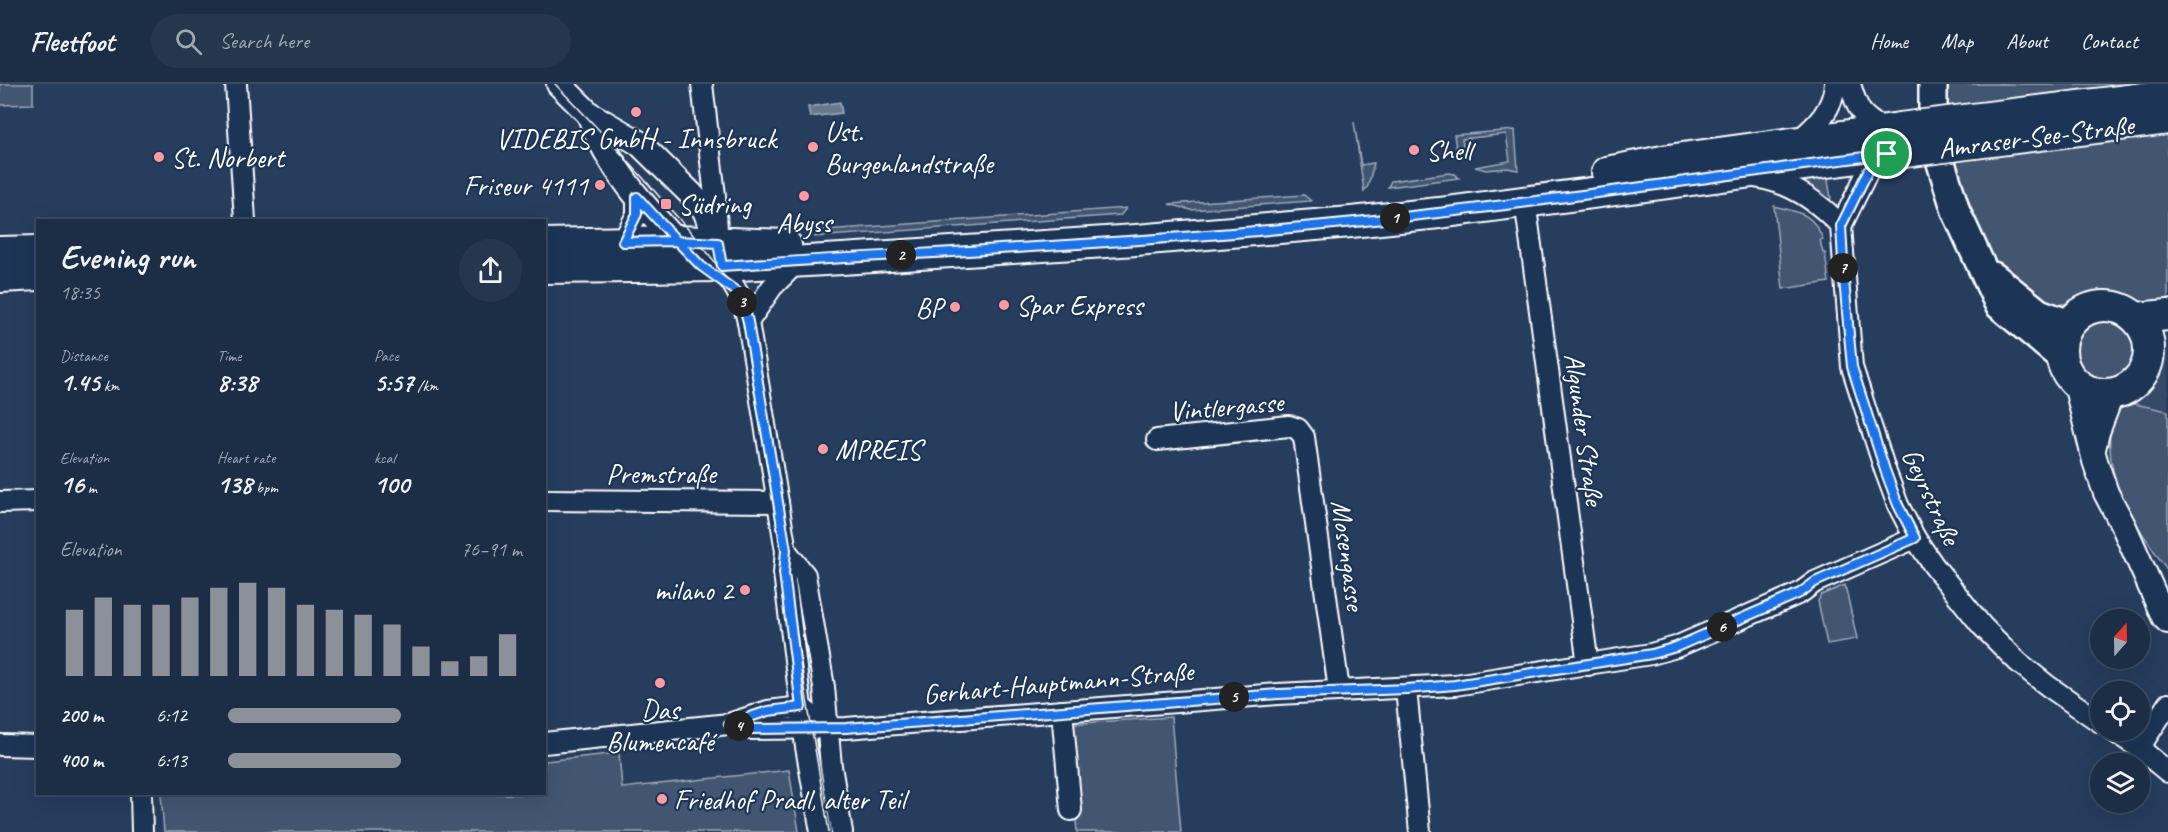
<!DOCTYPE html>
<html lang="en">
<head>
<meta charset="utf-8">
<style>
  :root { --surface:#1c2e46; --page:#25364d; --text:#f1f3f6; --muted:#a0a8b3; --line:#3a4a5f; --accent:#8c9099 }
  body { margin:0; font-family:Caveat,sans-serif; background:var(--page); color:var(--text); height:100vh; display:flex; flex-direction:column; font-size:22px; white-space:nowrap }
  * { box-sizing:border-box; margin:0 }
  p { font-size:20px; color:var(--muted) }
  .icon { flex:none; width:33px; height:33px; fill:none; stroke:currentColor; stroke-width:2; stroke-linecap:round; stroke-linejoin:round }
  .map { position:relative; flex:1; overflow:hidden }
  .side { position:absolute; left:36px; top:135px; width:510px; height:576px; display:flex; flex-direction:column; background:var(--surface); border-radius:0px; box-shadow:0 6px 24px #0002,0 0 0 2px var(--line) }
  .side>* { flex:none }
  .needle { width:39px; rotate:20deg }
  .buttons { position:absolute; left:2090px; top:525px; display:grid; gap:12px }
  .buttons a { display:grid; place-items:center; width:60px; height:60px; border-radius:50%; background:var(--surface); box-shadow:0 6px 24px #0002,0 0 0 2px var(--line); font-size:30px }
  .pin { position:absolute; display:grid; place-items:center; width:51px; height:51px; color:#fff; margin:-26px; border:3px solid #fff; border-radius:50%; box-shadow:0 2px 6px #0007 }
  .km { position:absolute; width:30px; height:30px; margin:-15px; border-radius:50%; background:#222; color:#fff; font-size:16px; line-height:30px; text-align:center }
  .round { display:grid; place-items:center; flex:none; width:63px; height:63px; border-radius:32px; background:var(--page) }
  .headline { display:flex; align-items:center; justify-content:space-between; height:102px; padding:0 24px }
  h1 { font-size:33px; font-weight:600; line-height:45px }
  .figures { display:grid; grid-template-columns:repeat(3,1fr); gap:9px; height:102px; padding:6px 24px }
  .figures div { display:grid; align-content:center }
  .figures b { font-size:26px; font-weight:600 }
  .figures small { font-size:16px; font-weight:400 }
  .figures p { font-size:16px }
  .chart { height:168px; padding:12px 24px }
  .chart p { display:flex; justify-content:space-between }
  .chart svg { width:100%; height:108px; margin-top:6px; stroke:var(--accent); stroke-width:6 }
  ul { padding:0 24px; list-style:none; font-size:20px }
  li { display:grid; grid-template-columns:96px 72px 1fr; align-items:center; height:45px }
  li i { height:15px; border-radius:8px; background:var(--accent) }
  header { display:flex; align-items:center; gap:36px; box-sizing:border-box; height:84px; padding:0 30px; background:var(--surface); border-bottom:2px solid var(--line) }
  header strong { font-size:28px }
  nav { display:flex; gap:33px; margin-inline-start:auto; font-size:21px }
  .search { width:420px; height:54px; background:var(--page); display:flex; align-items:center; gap:15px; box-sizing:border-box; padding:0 21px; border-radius:33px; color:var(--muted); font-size:22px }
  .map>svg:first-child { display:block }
  .built { fill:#344a68 }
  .green { fill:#425672; stroke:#a0aab8; stroke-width:1.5 }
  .water { fill:#67788e; stroke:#a4aebb; stroke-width:1.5 }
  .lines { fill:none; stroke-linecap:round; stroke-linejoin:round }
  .minor-casing { stroke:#fff; stroke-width:24 }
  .tertiary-casing { stroke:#fff; stroke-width:28 }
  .secondary-casing { stroke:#fff; stroke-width:32 }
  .primary-casing { stroke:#fff; stroke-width:34 }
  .minor { stroke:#1d3557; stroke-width:20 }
  .tertiary { stroke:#1d3557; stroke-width:24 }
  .secondary { stroke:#1d3557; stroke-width:27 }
  .primary { stroke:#1d3557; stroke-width:30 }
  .tram { stroke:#fff; stroke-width:1.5 }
  .primary-bridge-casing { stroke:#fff; stroke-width:34; stroke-linecap:butt }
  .primary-bridge { stroke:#1d3557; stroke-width:30 }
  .route-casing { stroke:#fff; stroke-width:12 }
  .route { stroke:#1a73e8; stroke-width:8 }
  .poi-dot { fill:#ff9aa2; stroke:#1d3557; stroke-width:2 }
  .labels { text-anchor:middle; stroke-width:4.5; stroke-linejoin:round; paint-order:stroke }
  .poi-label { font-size:28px; fill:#fff; stroke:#1d3557; text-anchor:start }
  .street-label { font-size:28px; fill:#fff; stroke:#1d3557 }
</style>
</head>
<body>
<header>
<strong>Fleetfoot</strong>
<div class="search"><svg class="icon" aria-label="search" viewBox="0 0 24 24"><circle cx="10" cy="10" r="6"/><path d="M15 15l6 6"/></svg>Search here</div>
<nav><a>Home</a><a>Map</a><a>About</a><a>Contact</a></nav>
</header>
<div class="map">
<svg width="2168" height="748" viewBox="0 0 2168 748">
  <rect width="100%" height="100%" fill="#263d5e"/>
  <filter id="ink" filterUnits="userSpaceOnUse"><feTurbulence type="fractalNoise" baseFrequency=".0167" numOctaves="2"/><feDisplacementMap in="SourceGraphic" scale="12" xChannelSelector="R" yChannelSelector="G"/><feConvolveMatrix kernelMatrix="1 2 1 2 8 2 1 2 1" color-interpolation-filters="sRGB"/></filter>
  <g filter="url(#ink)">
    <!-- built -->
    <polygon class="built" points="2168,266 2168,327 2125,318 2163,271"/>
    <!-- green -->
    <g class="green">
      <polygon points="0,0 33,0 33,20 0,21"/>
      <polygon points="1944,0 2168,0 1946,24"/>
      <polygon points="1354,38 1361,81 1374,79 1368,102 1364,107"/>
      <polygon points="1515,46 1518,86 1507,84 1486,86 1475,83 1510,77 1506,50 1462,55 1464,67 1456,65 1454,51"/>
      <polygon points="2168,47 2168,216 2146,220 2113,207 2096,208 2064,220 2044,220 2012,198 1980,156 1965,118 1953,75"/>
      <polygon points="1449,89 1455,90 1459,94 1388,103 1391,97"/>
      <polygon points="1827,91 1831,114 1829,119 1795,95"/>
      <polygon points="1304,111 1311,117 1191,126 1169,120"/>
      <path d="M1774 122C1800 129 1812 128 1823 155L1820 156 1823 169H1825L1829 198 1783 205Z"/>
      <polygon points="1126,124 1121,131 815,153 818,148 826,146"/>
      <circle cx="2106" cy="266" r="29"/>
      <path d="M2125 318 2168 327V487C2139 445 2106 403 2110 350 2111 337 2114 325 2125 318Z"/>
      <polygon points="1845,501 1857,555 1827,560 1818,517 1821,511"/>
      <polygon points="1171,633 1181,748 1077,748 1068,640"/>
      <polygon points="619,669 622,704 789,686 799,748 164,748 161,710 544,710 545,677"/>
    </g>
    <!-- water -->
    <polygon class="water" points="840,18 842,29 810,33 808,23"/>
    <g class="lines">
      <defs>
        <g id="minor">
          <polyline points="236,0 245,136"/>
          <polyline points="702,0 715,112 717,146"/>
          <path d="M1850 0C1858 27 1860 32 1885 46"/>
          <path d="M1799 56C1817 41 1833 25 1835 0"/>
          <polyline points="1887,70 1868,87 1841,142 1852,283 1885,386 1898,421 1915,454 1934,482 1982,542 2018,578 2048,602 2100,638"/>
          <path d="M1755 93C1790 98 1817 116 1841 142"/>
          <polyline points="1525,117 1588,581"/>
          <polyline points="623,158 637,130 637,113"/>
          <polyline points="722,182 743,218 748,238 786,467 784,489 806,663 821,748"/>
          <polyline points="748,238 772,203 797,178"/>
          <polyline points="1157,356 1289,342 1298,345 1304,353 1339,606"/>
          <polyline points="544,416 778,418"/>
          <polyline points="0,418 38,417"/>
          <polyline points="786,467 805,491 824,603 831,682 842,748"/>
          <polyline points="1406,605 1420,748"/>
          <polyline points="1062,627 1071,726"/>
          <polyline points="729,640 751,645 846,644 1278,610 1455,601 1651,570 1676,563 1800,509 1815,498 1915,454"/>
          <polyline points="2112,646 2139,664 2168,688"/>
          <polyline points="544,659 729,640 768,627 801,623 812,632"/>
          <polyline points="0,661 38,662"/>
          <polyline points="2139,664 2168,620"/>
          <polyline points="141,710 142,748"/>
        </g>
        <g id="tertiary">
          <polyline points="559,0 589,30 639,59 690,109 705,126 718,159 721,174"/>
          <path d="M589 30C608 84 646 125 685 166"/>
          <polyline points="2076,300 2095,377 2106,409 2124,443 2164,533 2168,537"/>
          <polyline points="2093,365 2097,348 2111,311"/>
        </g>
        <g id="secondary">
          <polyline points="1933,0 1933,24 1941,79 1956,127 1999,221 2061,273"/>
          <polyline points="1993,192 2039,229 2069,240"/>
        </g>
        <g id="primary">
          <polyline points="1972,35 2168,11"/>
          <polyline points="1975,59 2168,35"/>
          <polyline points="1607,88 1668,76 1900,44"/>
          <polyline points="544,160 677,157 786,161"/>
          <polyline points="0,168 38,167"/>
          <polyline points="544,184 722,182 842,175 1136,156 1351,138 1439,129 1904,68"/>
          <polyline points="0,193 38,191"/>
          <circle cx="2105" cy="266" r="44"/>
          <polyline points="2136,234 2168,231"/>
        </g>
      </defs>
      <!-- minor casing -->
      <use href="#minor" class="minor-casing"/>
      <!-- tertiary casing -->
      <use href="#tertiary" class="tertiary-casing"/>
      <!-- secondary casing -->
      <use href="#secondary" class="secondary-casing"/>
      <!-- primary casing -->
      <use href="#primary" class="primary-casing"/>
      <!-- minor -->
      <use href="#minor" class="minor"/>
      <!-- tertiary -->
      <use href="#tertiary" class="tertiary"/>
      <!-- secondary -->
      <use href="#secondary" class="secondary"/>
      <!-- primary -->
      <use href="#primary" class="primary"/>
      <!-- tram -->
      <path class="tram" d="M555 0C592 38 629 77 664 118 696 155 732 189 744 239L829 748"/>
      <defs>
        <g id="primary-bridge">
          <polyline points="1900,44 1972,35"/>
          <polyline points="1904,68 1975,59"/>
        </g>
      </defs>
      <!-- primary-bridge casing -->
      <use href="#primary-bridge" class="primary-bridge-casing"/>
      <!-- primary-bridge -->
      <use href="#primary-bridge" class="primary-bridge"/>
    </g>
  </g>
  <g class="lines" filter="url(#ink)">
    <defs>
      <path id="route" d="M1887 70C1737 89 1588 112 1438 129 1200 157 961 166 722 182L718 159 677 157 637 113V130L623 158 677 157 701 182 737 208 743 218 748 238 786 466 784 489 801 623 768 627 729 640 751 645 846 644 1278 610 1406 605 1455 601 1652 570 1676 563 1800 509 1815 498 1915 454 1898 421 1885 386 1852 283 1844 196 1841 142 1868 87 1887 70"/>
    </defs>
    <!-- route casing -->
    <use href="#route" class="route-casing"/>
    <!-- route -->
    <use href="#route" class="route"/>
  </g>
  <!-- markers -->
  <g class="poi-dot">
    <circle cx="636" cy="28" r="6"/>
    <circle cx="813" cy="63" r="6"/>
    <circle cx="1414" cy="66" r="6"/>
    <circle cx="159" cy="73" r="6"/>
    <circle cx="600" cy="101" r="6"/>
    <circle cx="804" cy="112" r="6"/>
    <rect x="660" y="114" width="12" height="12" rx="3"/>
    <circle cx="1004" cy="221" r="6"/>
    <circle cx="955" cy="223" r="6"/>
    <circle cx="823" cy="365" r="6"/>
    <circle cx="745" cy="506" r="6"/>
    <circle cx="660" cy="599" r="6"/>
    <circle cx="662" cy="715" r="6"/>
  </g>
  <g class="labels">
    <!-- poi labels -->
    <g class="poi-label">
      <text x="825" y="57">Ust.<tspan x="825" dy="32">Burgenlandstraße</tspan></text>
      <text x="636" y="64" text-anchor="middle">VIDEBIS GmbH - Innsbruck</text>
      <text x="1426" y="76">Shell</text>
      <text x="171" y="83">St. Norbert</text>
      <text x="588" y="111" text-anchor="end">Friseur 4111</text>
      <text x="678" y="130">Südring</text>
      <text x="804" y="148" text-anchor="middle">Abyss</text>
      <text x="1016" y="231">Spar Express</text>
      <text x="943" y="233" text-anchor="end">BP</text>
      <text x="835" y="375">MPREIS</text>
      <text x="733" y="516" text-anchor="end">milano 2</text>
      <text x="660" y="635" text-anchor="middle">Das<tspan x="660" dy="32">Blumencafé</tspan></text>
      <text x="674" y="725">Friedhof Pradl, alter Teil</text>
    </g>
    <!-- street labels -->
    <g class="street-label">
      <text transform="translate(2036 52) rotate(-7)" y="10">Amraser-See-Straße</text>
      <text transform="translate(1226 322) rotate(-5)" y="10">Vintlergasse</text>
      <text transform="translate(1585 345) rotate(82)" y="10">Algunder Straße</text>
      <text x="661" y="399">Premstraße</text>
      <text transform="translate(1932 412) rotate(65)" y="10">Geyrstraße</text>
      <text transform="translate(1349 471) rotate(82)" y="10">Mosengasse</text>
      <text transform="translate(1058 598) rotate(-5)" y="10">Gerhart-Hauptmann-Straße</text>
    </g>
  </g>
</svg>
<div class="buttons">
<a><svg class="needle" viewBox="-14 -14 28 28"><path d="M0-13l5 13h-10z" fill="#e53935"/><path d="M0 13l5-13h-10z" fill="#a0a8b3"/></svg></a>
<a><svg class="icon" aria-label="locate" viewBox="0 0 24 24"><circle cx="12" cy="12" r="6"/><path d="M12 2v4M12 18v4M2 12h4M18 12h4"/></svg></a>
<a><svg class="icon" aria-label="layers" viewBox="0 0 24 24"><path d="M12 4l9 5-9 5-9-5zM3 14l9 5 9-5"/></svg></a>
</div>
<div class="pin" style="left:1887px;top:70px;background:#1e9e55"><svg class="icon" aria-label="arrive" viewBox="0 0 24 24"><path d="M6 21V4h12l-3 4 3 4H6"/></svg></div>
<b class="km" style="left:1395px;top:134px">1</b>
<b class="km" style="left:901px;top:171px">2</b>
<b class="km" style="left:742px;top:218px">3</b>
<b class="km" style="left:739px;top:642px">4</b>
<b class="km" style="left:1234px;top:613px">5</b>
<b class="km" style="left:1722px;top:543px">6</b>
<b class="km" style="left:1843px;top:184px">7</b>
<section class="side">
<div class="headline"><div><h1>Evening run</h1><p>18:35</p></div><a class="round"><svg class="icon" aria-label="share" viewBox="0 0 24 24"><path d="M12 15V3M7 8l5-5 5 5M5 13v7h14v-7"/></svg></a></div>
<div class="figures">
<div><p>Distance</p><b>1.45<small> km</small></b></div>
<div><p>Time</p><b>8:38</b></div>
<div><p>Pace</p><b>5:57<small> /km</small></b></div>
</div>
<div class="figures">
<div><p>Elevation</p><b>16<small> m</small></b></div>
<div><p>Heart rate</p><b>138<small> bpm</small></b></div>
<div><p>kcal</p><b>100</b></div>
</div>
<div class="chart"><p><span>Elevation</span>76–91 m</p>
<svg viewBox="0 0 160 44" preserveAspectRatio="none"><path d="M5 44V17M15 44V12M25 44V15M35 44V15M45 44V12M55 44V8M65 44V6M75 44V8M85 44V15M95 44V17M105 44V19M115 44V23M125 44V32M135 44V38M145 44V36M155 44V27"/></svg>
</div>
<ul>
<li><b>200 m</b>6:12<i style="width:59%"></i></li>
<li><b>400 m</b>6:13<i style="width:59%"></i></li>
</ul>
</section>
</div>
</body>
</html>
